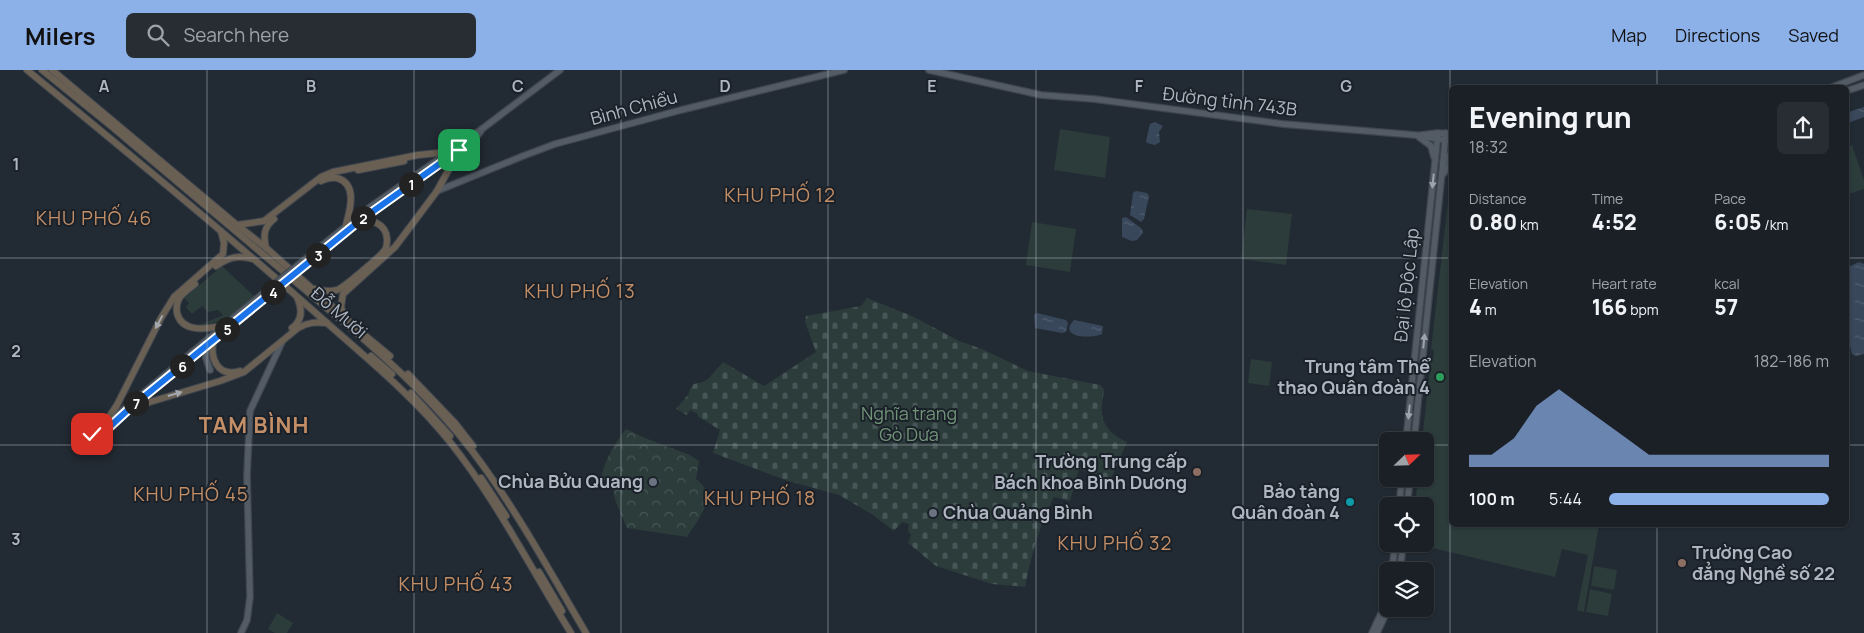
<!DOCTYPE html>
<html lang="en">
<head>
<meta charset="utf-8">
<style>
  :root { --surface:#1a2026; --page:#272d32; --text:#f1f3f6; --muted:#9fa3a7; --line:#383e43; --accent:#8cb1e9 }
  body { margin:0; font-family:Manrope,sans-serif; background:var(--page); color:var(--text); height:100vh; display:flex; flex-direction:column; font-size:19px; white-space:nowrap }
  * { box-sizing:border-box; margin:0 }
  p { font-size:16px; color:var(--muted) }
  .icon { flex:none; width:28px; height:28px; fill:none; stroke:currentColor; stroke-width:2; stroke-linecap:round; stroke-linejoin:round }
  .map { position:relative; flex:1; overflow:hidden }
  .details { position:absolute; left:1449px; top:15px; width:400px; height:442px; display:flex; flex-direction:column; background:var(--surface); border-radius:8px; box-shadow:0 1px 4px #0004,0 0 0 1px var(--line) }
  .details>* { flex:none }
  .needle { width:32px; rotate:67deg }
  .fabs { position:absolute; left:1379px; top:362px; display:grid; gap:10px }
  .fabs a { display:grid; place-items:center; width:55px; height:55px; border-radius:8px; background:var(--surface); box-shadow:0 1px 4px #0004,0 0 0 1px var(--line); font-size:25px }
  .pin { position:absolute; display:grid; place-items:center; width:42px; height:42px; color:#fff; margin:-21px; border-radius:10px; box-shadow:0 2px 8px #0006 }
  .km { position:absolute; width:25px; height:25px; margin:-12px; border-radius:50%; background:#222; color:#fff; font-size:14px; line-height:25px; text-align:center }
  .round { display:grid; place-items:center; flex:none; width:52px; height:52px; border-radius:8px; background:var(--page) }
  .overview { display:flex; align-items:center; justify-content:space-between; height:85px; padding:0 20px }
  h1 { font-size:28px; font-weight:800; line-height:38px }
  .figures { display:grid; grid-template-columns:repeat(3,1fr); gap:8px; height:85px; padding:5px 20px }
  .figures div { display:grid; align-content:center }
  .figures b { font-size:21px; font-weight:800 }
  .figures small { font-size:14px; font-weight:400 }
  .figures p { font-size:14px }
  .chart { height:140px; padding:10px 20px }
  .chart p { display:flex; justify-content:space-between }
  .chart svg { width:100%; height:90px; margin-top:5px; fill:var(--accent); opacity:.7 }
  ul { padding:0 20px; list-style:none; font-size:16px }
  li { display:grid; grid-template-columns:80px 60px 1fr; align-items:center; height:38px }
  li i { height:12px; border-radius:6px; background:var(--accent) }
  header { display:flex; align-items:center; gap:30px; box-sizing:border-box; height:70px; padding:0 25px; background:var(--accent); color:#111 }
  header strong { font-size:24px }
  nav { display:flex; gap:28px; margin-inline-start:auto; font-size:18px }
  .search { width:350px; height:45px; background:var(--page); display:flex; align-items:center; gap:12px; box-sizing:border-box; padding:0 18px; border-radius:8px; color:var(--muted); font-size:19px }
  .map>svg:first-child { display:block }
  .green { fill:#2b3c3b }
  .forest { fill:url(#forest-crowns) }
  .cemetery { fill:url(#cemetery-stones) }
  .water { fill:url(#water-ripples) }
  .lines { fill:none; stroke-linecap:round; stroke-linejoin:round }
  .major-casing { stroke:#3f454e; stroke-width:8 }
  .highway-casing { stroke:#40464f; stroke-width:8 }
  .major { stroke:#535b64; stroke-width:5.5 }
  .highway { stroke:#696053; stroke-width:6 }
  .major-bridge-casing { stroke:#3f454e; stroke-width:8; stroke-linecap:butt }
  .major-bridge { stroke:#535b64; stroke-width:5.5 }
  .oneway { fill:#9da4ae }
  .oneway2 { fill:#a4a9b0 }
  .route-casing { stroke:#fff; stroke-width:10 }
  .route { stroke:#1a73e8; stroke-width:6 }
  .grid { fill:none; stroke:#afb6c1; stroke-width:1; stroke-opacity:0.55 }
  .leisure-dot { fill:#2e9e5b; stroke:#1b2129; stroke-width:2 }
  .education-dot { fill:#8d6e63; stroke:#1b2129; stroke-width:2 }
  .worship-dot { fill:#6b7280; stroke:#1b2129; stroke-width:2 }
  .culture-dot { fill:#0f9aa8; stroke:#1b2129; stroke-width:2 }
  .labels { text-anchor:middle; stroke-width:4; stroke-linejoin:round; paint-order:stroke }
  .street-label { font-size:18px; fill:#afb6c1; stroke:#1b2129 }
  .poi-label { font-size:18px; font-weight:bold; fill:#afb6c1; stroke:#1b2129; text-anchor:end }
  .park-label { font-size:18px; fill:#719479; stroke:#1b2129 }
  .neighbourhood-label { font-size:19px; letter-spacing:1px; fill:#c48f67; stroke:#1b2129 }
  .district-label { font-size:22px; font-weight:bold; letter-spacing:1px; fill:#c48f67; stroke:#1b2129 }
  .grid-label { font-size:16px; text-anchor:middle; font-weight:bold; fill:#afb6c1; stroke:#1b2129; stroke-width:4; stroke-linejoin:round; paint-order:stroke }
</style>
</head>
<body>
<header>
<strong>Milers</strong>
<div class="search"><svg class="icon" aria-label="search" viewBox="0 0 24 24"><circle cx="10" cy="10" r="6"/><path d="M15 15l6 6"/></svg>Search here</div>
<nav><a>Map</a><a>Directions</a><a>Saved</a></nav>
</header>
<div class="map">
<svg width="1864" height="563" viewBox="0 0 1864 563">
  <defs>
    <pattern id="forest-crowns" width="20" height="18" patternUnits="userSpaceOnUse" patternTransform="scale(1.25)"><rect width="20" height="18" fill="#2b3c3b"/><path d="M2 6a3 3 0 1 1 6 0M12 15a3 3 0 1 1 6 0" fill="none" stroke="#475656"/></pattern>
    <pattern id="cemetery-stones" width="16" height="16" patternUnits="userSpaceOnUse" patternTransform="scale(1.25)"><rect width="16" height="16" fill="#2b3c3b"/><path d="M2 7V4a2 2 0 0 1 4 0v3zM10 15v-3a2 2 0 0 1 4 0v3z" fill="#475656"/></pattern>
    <pattern id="water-ripples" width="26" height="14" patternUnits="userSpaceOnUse" patternTransform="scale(1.25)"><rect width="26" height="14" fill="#39475b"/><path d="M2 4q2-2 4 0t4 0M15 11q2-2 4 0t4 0" fill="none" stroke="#535f71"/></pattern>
  </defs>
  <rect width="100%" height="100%" fill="#222a33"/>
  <!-- green -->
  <g class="green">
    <polygon points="1060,59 1110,67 1105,108 1054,100"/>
    <polygon points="1852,75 1864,110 1864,119 1846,125 1846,77"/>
    <polygon points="1451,106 1451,455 1599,455 1584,542 1577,540 1588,485 1562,479 1555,507 1420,475 1420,474 1425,474 1425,436 1415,436 1418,409 1425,409 1425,371 1422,371 1431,288 1434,287 1433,279 1431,279"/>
    <polygon points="1247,139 1292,144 1286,195 1241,189"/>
    <polygon points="1032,152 1076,159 1070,202 1026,195"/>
    <path d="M222 196 254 226C234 243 228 252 200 255L223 245 218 240 208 242 202 236 192 244 186 237 189 233 184 228Z"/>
    <polygon points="1251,289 1272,292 1269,316 1248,313"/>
    <polygon points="1594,496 1617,500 1614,520 1591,516"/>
    <polygon points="1590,519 1612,524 1608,546 1586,542"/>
    <polygon points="277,543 293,553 287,563 275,563 268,559"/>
  </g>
  <!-- forest -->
  <path class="forest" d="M626 359 645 368 690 385 699 391 696 409C720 426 698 449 687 467L627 458 615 430 613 418 601 407C606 388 614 374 626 359Z"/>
  <!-- cemetery -->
  <path class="cemetery" d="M867 228 912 246 959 271 982 279 1028 301 1100 315 1104 319C1104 324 1102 329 1102 335 1100 354 1111 365 1127 372L1110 411 1079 399 1070 431 1054 427C1039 455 1031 487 1025 517L992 514 936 496 908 473 911 465 908 461 909 454 902 452 894 461 873 445 839 425 788 411 713 383 720 360 697 346 698 344 690 340 687 345 676 339 688 325 691 317 694 314 703 312 708 309 723 292 764 316 816 282 805 252 806 246 861 236Z"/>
  <!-- water -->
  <g class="water">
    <polygon points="1864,37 1864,47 1848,53 1846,43"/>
    <polygon points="1155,52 1163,56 1159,62 1160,72 1155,75 1147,73 1146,71 1150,54"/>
    <polygon points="1136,121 1147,123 1149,126 1144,149 1141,152 1130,145 1133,123"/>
    <polygon points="1122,148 1126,147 1142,159 1143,163 1137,170 1132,171 1122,167"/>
    <polygon points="1859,192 1864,194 1864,284 1856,286 1852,284 1846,259 1846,198"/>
    <polygon points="1037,243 1066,250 1068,253 1066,262 1062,263 1035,258 1034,245"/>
    <path d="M1074 250 1103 256 1102 264C1091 269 1057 268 1074 250Z"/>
  </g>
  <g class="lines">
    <defs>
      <g id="major">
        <polyline points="929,0 1041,25 1094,29 1283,54 1415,65 1451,71"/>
        <polyline points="1830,18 1864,5"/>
        <polyline points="1846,21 1864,15"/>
        <polyline points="1421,65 1438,63 1451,64"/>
        <polyline points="1419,67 1431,76 1434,87"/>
        <polyline points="1443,92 1451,83"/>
        <polyline points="1444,103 1451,90"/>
        <polyline points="437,121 523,86 555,74 681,40 844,0"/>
        <polyline points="330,169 370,137 482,59 560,0"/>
        <path d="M333 172C362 148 393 127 424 105 439 95 475 74 482 59"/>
        <polyline points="207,275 206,288 210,300"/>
        <polyline points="156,317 242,247"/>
        <polyline points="103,363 104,368 102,371 98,373 93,370 92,366 94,362 99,360 239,243"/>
        <polyline points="103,363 122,345"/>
        <polyline points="1406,371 1438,63"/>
        <polyline points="1414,371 1446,63"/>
        <polyline points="1399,436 1402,409"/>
        <polyline points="1407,436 1410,409"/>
        <polyline points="1392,501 1395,474"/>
        <polyline points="1400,501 1403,474"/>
        <polyline points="241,563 247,550 250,527 247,405 250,341 282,272"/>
        <polyline points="1372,563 1388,529"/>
        <polyline points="1377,563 1388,539"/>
      </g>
      <g id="highway">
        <path d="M27 0C128 83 229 166 327 253 370 291 414 327 450 372 497 431 531 499 571 563"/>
        <path d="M42 0 111 56 367 272C410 310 451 350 484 397 522 450 553 507 586 563"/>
        <polyline points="52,0 237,155 265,177 359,260"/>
        <polyline points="442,93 447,93 448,100"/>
        <polyline points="358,100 404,91"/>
        <path d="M321 111C326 108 330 107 337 108 358 114 350 140 346 155"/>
        <polyline points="237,155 264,151 321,107 333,102 418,85 459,81 437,121 395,177 343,224 341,237 344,246"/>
        <path d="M266 178C263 165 264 157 274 149"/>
        <path d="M216 196C229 187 238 185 253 189"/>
        <path d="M195 214C190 218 184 222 180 227 177 232 176 237 177 243 182 263 206 259 222 256"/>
        <path d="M314 219C322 221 329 222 337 220 343 218 381 186 385 180 387 177 387 172 387 169 386 153 371 149 358 151"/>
        <path d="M292 258C303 250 302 238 297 227"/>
        <polyline points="367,267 390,286"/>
        <path d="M214 269C209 287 217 308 240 301"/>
        <polyline points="371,286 392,304"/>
        <polyline points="408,304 455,353 473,376"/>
        <polyline points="411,323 450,366"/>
        <path d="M130 338 220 311 244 302 298 258C308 252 316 252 327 253"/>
        <polyline points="105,353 117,335 161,248 174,227 223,184 224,173 221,161"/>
        <polyline points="481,408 506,446"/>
        <polyline points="539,502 562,541"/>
      </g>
    </defs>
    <!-- major casing -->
    <use href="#major" class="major-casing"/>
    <!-- highway casing -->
    <use href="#highway" class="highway-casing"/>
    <!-- major -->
    <use href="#major" class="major"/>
    <!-- highway -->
    <use href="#highway" class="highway"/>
    <defs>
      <g id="major-bridge">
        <polyline points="239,243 330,169"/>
        <polyline points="242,247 333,172"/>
      </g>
    </defs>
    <!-- major-bridge casing -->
    <use href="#major-bridge" class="major-bridge-casing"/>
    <!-- major-bridge -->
    <use href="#major-bridge" class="major-bridge"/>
  </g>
  <!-- one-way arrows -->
  <defs><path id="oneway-solid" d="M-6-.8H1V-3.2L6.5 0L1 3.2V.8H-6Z" transform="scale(1.25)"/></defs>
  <g class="oneway">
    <use href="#oneway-solid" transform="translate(1433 111) rotate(96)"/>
    <use href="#oneway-solid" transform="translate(1424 271) rotate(-84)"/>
    <use href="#oneway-solid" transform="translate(1409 342) rotate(96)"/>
  </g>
  <g class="oneway2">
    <use href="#oneway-solid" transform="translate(159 252) rotate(118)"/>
    <use href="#oneway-solid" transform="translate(175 324) rotate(-16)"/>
  </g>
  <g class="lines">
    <defs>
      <polyline id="route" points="92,364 98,360 103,363 130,338 358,152 459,80"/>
    </defs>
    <!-- route casing -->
    <use href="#route" class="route-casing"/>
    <!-- route -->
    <use href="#route" class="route"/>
  </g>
  <!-- grid -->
  <path class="grid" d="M207 0V563M414 0V563M621 0V563M828 0V563M1036 0V563M1243 0V563M1450 0V563M1657 0V18M0 188H1451M1846 188H1864M0 375H1388M1425 375H1451M1846 375H1864M1657 455V563"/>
  <!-- markers -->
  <circle class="leisure-dot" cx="1440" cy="307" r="5"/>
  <g class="education-dot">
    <circle cx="1197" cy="402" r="5"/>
    <circle cx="1682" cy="493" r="5"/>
  </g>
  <g class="worship-dot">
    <circle cx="653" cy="412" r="5"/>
    <circle cx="933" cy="443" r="5"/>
  </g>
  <circle class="culture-dot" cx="1350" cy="432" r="5"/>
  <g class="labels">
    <!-- street labels -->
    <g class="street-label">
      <text transform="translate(1230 32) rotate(7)" y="6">Đường tỉnh 743B</text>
      <text transform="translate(634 38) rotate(-15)" y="6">Bình Chiểu</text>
      <text transform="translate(1407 215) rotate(-84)" y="6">Đại lộ Độc Lập</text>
      <text transform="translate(339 243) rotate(41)" y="6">Đỗ Mười</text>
    </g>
    <!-- poi labels -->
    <g class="poi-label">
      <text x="1430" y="303">Trung tâm Thể<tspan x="1430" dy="21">thao Quân đoàn 4</tspan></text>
      <text x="1187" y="398">Trường Trung cấp<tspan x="1187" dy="21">Bách khoa Bình Dương</tspan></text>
      <text x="643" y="418">Chùa Bửu Quang</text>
      <text x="1340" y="428">Bảo tàng<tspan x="1340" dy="21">Quân đoàn 4</tspan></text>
      <text x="943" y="449" text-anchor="start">Chùa Quảng Bình</text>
      <text x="1692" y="489" text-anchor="start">Trường Cao<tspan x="1692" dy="21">đẳng Nghề số 22</tspan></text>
    </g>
    <!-- park labels -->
    <g class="park-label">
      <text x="909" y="350">Nghĩa trang<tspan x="909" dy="21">Gò Dưa</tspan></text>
    </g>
    <!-- neighbourhood labels -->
    <g class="neighbourhood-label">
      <text x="780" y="132">KHU PHỐ 12</text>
      <text x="94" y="155">KHU PHỐ 46</text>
      <text x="580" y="228">KHU PHỐ 13</text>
      <text x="191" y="431">KHU PHỐ 45</text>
      <text x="760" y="435">KHU PHỐ 18</text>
      <text x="1115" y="480">KHU PHỐ 32</text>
      <text x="456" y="521">KHU PHỐ 43</text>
    </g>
    <!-- district labels -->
    <g class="district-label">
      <text x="254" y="363">TAM BÌNH</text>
    </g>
  </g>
  <g class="grid-label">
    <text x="104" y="22">A</text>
    <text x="311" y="22">B</text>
    <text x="518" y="22">C</text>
    <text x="725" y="22">D</text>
    <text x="932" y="22">E</text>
    <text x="1139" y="22">F</text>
    <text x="1346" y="22">G</text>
    <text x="16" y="100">1</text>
    <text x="16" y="287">2</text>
    <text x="16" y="475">3</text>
  </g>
</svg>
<div class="fabs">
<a><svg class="needle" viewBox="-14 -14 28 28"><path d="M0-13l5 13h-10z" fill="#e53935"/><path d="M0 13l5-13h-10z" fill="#9fa3a7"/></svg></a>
<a><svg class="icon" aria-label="locate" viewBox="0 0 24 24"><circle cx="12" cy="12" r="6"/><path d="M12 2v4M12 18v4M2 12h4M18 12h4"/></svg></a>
<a><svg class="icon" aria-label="layers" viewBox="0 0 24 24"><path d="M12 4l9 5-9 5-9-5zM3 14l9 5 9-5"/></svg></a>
</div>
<div class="pin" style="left:459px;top:80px;background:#1e9e55"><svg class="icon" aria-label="arrive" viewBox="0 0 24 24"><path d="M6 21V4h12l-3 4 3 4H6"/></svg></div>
<div class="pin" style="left:92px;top:364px;background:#d93025"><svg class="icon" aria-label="check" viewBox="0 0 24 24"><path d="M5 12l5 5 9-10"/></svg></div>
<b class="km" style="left:411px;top:114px">1</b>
<b class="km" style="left:363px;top:148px">2</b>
<b class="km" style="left:318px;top:185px">3</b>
<b class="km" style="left:273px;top:222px">4</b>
<b class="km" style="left:227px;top:259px">5</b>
<b class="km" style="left:182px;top:296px">6</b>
<b class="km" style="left:136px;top:333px">7</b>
<section class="details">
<div class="overview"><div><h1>Evening run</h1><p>18:32</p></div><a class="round"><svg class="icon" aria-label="share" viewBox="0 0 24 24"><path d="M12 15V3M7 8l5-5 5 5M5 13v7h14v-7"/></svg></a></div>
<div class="figures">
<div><p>Distance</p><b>0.80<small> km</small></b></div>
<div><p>Time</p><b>4:52</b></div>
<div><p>Pace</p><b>6:05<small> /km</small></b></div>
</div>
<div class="figures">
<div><p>Elevation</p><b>4<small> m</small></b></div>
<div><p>Heart rate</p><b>166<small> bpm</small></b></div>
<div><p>kcal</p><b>57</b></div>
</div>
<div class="chart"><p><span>Elevation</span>182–186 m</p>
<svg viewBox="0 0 160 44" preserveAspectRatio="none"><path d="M0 44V38L10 38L20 30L30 14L40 6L50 14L60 22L70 30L80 38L90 38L100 38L110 38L120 38L130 38L140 38L150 38L160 38V44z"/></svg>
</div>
<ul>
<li><b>100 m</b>5:44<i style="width:100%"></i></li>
</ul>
</section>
</div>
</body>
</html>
